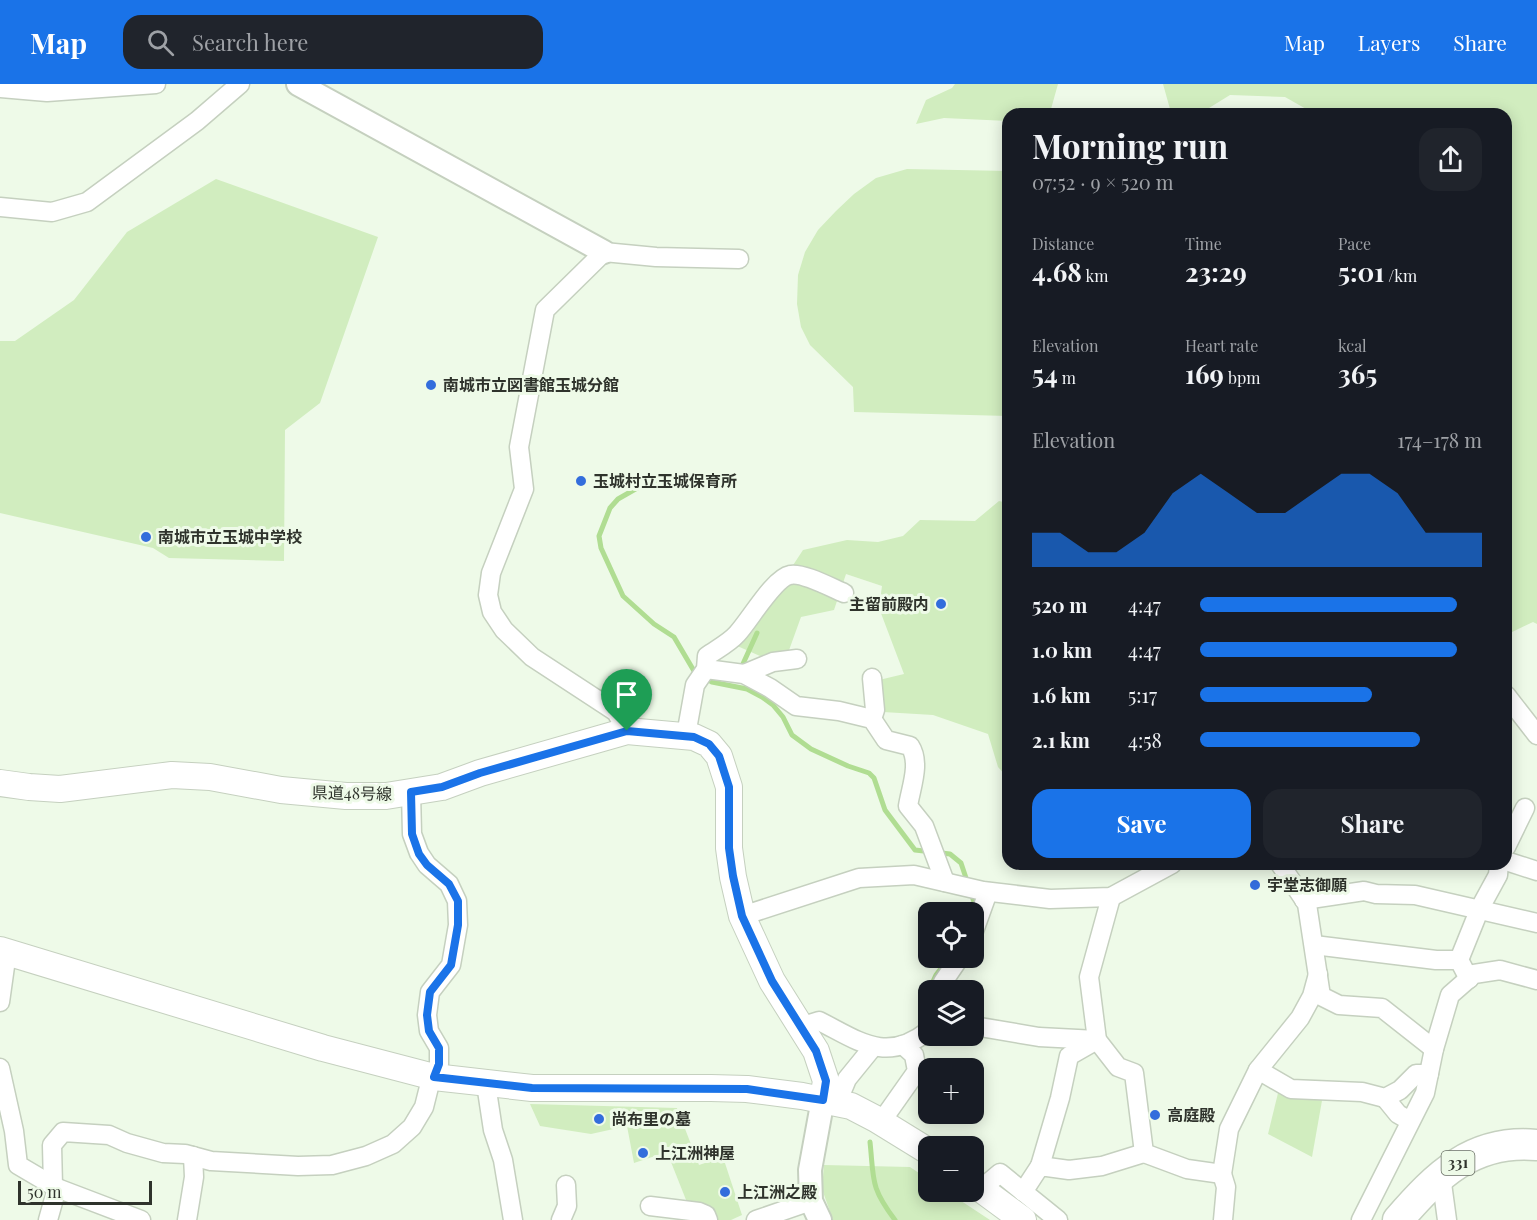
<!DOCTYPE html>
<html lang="en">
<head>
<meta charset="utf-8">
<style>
  :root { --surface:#171b24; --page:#20242c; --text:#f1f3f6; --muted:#9ea1a6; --accent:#1a73e8 }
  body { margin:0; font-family:"Playfair Display","Noto Sans JP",serif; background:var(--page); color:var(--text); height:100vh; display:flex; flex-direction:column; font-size:22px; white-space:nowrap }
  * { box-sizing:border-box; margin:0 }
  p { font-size:20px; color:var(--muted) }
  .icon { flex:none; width:33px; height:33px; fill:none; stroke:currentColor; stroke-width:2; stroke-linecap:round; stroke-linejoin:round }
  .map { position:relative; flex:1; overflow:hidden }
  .side { position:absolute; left:1002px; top:24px; width:510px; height:762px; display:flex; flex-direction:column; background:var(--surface); border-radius:18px; box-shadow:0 3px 15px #0003 }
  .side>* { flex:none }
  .controls { position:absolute; left:918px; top:818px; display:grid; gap:12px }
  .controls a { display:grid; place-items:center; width:66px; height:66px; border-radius:12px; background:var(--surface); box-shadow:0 3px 15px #0003; font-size:30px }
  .scale { position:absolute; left:18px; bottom:15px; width:134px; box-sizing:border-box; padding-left:6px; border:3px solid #2f332c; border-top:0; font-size:16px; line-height:21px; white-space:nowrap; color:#2f332c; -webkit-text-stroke:4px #eefae8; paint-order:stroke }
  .pin { position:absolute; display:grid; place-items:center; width:51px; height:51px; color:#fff; margin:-62px -26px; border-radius:50% 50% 50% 0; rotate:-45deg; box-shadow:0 0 6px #0007 }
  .pin .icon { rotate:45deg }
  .round { display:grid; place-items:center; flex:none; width:63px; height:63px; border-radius:18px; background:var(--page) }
  .summary { display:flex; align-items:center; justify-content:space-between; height:102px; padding:0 30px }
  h1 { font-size:33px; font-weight:700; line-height:45px }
  .figures { display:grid; grid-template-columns:repeat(3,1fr); gap:9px; height:102px; padding:6px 30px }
  .figures div { display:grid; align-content:center }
  .figures b { font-size:26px; font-weight:700 }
  .figures small { font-size:16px; font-weight:400 }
  .figures p { font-size:16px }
  .chart { height:168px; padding:12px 30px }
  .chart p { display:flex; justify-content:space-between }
  .chart svg { width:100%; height:108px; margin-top:6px; fill:var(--accent); opacity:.7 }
  .button { display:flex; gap:12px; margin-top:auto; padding:12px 30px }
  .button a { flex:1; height:69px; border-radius:18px; background:var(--accent); color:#fff; font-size:24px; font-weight:700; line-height:69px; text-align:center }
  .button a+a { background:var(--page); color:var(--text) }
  ul { padding:0 30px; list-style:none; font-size:20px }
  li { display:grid; grid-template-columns:96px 72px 1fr; align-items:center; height:45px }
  li i { height:15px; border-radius:8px; background:var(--accent) }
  header { display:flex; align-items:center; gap:36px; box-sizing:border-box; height:84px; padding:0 30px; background:var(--accent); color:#fff }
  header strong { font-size:28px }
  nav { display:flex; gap:33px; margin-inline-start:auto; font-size:21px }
  .search { width:420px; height:54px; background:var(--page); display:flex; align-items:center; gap:15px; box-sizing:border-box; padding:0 21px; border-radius:18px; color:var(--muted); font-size:22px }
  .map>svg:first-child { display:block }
  .green { fill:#d1edbf }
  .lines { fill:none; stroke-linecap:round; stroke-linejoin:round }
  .stream { stroke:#b0dd92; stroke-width:5 }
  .minor-casing { stroke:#c5d0bf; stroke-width:21 }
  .tertiary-casing { stroke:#c5d0bf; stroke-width:26 }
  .secondary-casing { stroke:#c5d0bf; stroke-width:28 }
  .trunk-casing { stroke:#c5d0bf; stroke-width:33 }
  .minor { stroke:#fff; stroke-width:18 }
  .tertiary { stroke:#fff; stroke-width:22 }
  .secondary { stroke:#fff; stroke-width:26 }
  .trunk { stroke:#fff; stroke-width:30 }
  .route-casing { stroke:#fff; stroke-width:12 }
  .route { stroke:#1a73e8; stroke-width:8 }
  .poi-dot { fill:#336ddc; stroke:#eefae8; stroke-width:2 }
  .labels { text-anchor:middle; stroke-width:6; stroke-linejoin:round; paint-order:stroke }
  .shield { fill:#eefae8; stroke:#686f64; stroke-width:1.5 }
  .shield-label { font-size:15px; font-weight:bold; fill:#2f332c }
  .poi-label { font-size:16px; font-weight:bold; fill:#2f332c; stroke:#eefae8; text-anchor:start }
  .street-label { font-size:16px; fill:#2f332c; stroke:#eefae8 }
</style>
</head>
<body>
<header>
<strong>Map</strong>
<div class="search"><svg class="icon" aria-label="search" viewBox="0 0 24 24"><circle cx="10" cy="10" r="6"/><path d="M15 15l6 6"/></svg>Search here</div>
<nav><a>Map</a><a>Layers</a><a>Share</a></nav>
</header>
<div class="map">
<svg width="1537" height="1136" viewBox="0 0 1537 1136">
  <rect width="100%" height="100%" fill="#eefae8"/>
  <!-- green -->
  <g class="green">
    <polygon points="955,0 1058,0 1051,25 1042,30 1008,30 1008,37 944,34 916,40 926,16 952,4"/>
    <polygon points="1163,0 1537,0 1537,540 1533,538 1506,551 1506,30 1315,30 1285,13 1230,11 1209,24 1170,25"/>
    <polygon points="907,85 1008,87 1008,332 854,328 853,303 810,261 801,243 797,220 798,191 805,168 818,146 836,127 854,110 876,94"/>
    <polygon points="216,95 378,153 320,319 285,346 284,477 169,474 153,464 0,429 0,257 15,257 74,216 127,148"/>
    <polygon points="999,417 1008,419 1008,694 998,683 988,650 933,631 883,628 879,596 904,590 879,524 882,502 846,490 834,526 801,533 788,569 760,572 735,561 776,507 803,466 847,456 878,458 903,452 920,436 975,437"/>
    <polygon points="1279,1005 1323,1011 1312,1073 1268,1050"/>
    <polygon points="530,1020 677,1024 699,1081 723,1073 742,1131 731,1136 694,1136 667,1068 634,1079 627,1042 591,1050 540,1042"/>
    <polygon points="824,1081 910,1083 928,1095 928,1107 946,1107 990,1136 833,1136 822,1105"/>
  </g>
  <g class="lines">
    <!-- stream -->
    <g class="stream">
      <polyline points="711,391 708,397 702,400 670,397 656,397 639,403 618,415 610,424 599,452 601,464 623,512 654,540 674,553 694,587 712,598 747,605 762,613 773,621 783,633 792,651 811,665 848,682 869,689 874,694 885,726 915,766 950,770 961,779 976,824"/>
      <polyline points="742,582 757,549"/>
      <polyline points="929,906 936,891 949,874"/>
      <polyline points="923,942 925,940 928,906"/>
      <path d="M870 1058C874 1096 870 1103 895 1136"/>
    </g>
    <defs>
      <g id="minor">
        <polyline points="0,4 47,8 156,0"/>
        <polyline points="0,123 52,128 87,118 197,37 240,0"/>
        <path d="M706 585 744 590 770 604 796 622 839 627 872 635 886 656 910 662C921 679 911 703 908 722L924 742 945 798"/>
        <polyline points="744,590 773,578 797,575"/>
        <polyline points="1506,611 1537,651"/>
        <polyline points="872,635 875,626 872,594"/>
        <polyline points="627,647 616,628 532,573 504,546 492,528 488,511 491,489 524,405 519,363 545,226 604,168 656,173 739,175"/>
        <path d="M686 651 695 601 706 585 707 572C717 565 729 559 737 550 750 536 774 494 790 491 802 488 832 504 844 509"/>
        <polyline points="1506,763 1525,724"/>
        <polyline points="1506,777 1537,787"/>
        <polyline points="1280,780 1307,820 1321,912 1339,921 1382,924 1434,965"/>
        <polyline points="1111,813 1089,893 1097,956 1118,983 1134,989 1144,1069 1187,1085 1222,1090 1229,1045 1258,986 1300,934 1312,912 1318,890"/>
        <polyline points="1304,816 1364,807 1376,810 1415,811 1537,839"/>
        <polyline points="742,832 859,794 914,791 983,807 1050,815 1111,813 1172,780"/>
        <polyline points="974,847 988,808"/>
        <polyline points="1314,861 1436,876 1459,876 1469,895"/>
        <polyline points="1459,876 1480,824 1498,791 1499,780"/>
        <polyline points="941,906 943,898 960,873"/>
        <polyline points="0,918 7,868"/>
        <polyline points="974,942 1039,953 1097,956"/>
        <path d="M800 943 819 937C859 957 886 980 928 947"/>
        <polyline points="0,984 14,1047 18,1081 57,1104 141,1136"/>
        <polyline points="1258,986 1291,1005 1362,1008 1385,1014 1400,1006 1416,990 1429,990"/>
        <polyline points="486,1000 493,1046 503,1076 513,1136"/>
        <polyline points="1385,1014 1398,1030 1410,1037"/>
        <polyline points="837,1019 847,995 873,963"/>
        <polyline points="881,1038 917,987 914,971 903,961"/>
        <polyline points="1040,1082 1060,1014 1069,972 1097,956"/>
        <polyline points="1222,1090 1226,1103 1223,1136"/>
        <polyline points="1441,1092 1447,1136"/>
        <polyline points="53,1102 52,1061 63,1048 109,1051 127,1059 163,1069 185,1070 211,1077 298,1082 332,1081 366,1072 393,1060 412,1043 424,1023 429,1003 439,980 439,964 429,947 427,931 430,908 451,881 458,841 457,817 449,800 427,781 419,769 412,750 411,708"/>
        <polyline points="981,1105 1000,1089 1058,1136"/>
        <polyline points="1023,1108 1040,1082 1069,1086 1102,1082 1144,1069"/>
        <polyline points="650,1122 699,1128 706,1131 708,1136"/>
        <polyline points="48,1136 57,1104"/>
        <polyline points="187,1136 194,1093 193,1072"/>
        <polyline points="561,1136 567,1122 566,1101"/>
        <polyline points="756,1136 811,1117"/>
        <polyline points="1361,1136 1425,1009 1434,965 1450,911 1474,890 1500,886 1537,896"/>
      </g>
      <g id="tertiary">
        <polyline points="298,0 604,168"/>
        <polyline points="820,1136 811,1117 810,1086 823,1015"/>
      </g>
      <g id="secondary">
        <polyline points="0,699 29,703 60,705 172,691 210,693 281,706 346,712 386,712 442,703 480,689 627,647 694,653 709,660 719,672 729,703 729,764 733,793 742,832 772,897 816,967 826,997 823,1015"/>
        <polyline points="0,866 323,964 434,993 532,1004 711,1004 747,1005 802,1012 851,1022 876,1035 928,1067"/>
        <polyline points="974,1100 1023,1136"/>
      </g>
      <path id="trunk" d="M1398 1136C1437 1091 1473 1055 1537 1061"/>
    </defs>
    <!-- minor casing -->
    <use href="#minor" class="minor-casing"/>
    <!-- tertiary casing -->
    <use href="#tertiary" class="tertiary-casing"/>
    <!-- secondary casing -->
    <use href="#secondary" class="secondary-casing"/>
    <!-- trunk casing -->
    <use href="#trunk" class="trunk-casing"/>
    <!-- minor -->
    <use href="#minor" class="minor"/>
    <!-- tertiary -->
    <use href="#tertiary" class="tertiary"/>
    <!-- secondary -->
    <use href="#secondary" class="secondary"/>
    <!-- trunk -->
    <use href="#trunk" class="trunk"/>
  </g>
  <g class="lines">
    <defs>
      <polygon id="route" points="627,647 694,653 709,660 719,672 729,703 729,764 733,792 742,832 772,897 816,967 826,997 823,1016 747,1005 532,1004 434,993 439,980 439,964 429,947 427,931 430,908 451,881 458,841 458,817 449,800 427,781 419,770 412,750 411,708 442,703 480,689"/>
    </defs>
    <!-- route casing -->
    <use href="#route" class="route-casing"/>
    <!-- route -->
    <use href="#route" class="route"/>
  </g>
  <!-- markers -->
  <g class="poi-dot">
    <circle cx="431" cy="301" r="6"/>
    <circle cx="581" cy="397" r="6"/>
    <circle cx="146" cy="453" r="6"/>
    <circle cx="941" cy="520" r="6"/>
    <circle cx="1255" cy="801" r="6"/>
    <circle cx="1155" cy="1031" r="6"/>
    <circle cx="599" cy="1035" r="6"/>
    <circle cx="643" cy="1069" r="6"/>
    <circle cx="725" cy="1108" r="6"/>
  </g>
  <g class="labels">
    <!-- shield labels -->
    <rect class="shield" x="1441.5" y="1067" width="33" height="24" rx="4.5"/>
    <g class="shield-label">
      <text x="1458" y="1084">331</text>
    </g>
    <!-- poi labels -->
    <g class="poi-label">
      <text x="443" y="307">南城市立図書館玉城分館</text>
      <text x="593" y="403">玉城村立玉城保育所</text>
      <text x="158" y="459">南城市立玉城中学校</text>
      <text x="929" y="526" text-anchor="end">主留前殿内</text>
      <text x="1267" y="807">宇堂志御願</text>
      <text x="1167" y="1037">高庭殿</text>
      <text x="611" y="1041">尚布里の墓</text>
      <text x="655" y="1075">上江洲神屋</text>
      <text x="737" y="1114">上江洲之殿</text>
    </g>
    <!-- street labels -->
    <g class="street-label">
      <text transform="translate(352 709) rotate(1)" y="6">県道48号線</text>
    </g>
  </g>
</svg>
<div class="controls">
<a><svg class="icon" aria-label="locate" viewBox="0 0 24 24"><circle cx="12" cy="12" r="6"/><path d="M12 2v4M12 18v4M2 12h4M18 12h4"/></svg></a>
<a><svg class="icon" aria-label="layers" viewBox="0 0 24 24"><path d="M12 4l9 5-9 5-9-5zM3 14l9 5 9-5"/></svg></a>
<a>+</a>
<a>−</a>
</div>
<div class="scale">50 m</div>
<div class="pin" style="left:627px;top:647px;background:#1e9e55"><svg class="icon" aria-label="arrive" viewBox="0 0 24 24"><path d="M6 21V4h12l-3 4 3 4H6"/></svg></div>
<section class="side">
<div class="summary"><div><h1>Morning run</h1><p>07:52 · 9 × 520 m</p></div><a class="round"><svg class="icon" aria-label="share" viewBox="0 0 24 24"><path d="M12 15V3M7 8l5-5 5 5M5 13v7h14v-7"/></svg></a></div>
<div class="figures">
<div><p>Distance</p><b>4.68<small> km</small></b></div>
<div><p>Time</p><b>23:29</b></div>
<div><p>Pace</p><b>5:01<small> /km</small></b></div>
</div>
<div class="figures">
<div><p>Elevation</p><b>54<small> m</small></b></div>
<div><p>Heart rate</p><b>169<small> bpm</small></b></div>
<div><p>kcal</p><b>365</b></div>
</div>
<div class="chart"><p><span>Elevation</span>174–178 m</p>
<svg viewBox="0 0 160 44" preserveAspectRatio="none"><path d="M0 44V30L10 30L20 38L30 38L40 30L50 14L60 6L70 14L80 22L90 22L100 14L110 6L120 6L130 14L140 30L150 30L160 30V44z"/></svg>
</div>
<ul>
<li><b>520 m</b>4:47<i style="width:91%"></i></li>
<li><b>1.0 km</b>4:47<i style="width:91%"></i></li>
<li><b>1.6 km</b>5:17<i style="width:61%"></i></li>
<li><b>2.1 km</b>4:58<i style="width:78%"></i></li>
</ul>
<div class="button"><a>Save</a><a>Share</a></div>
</section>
</div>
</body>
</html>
